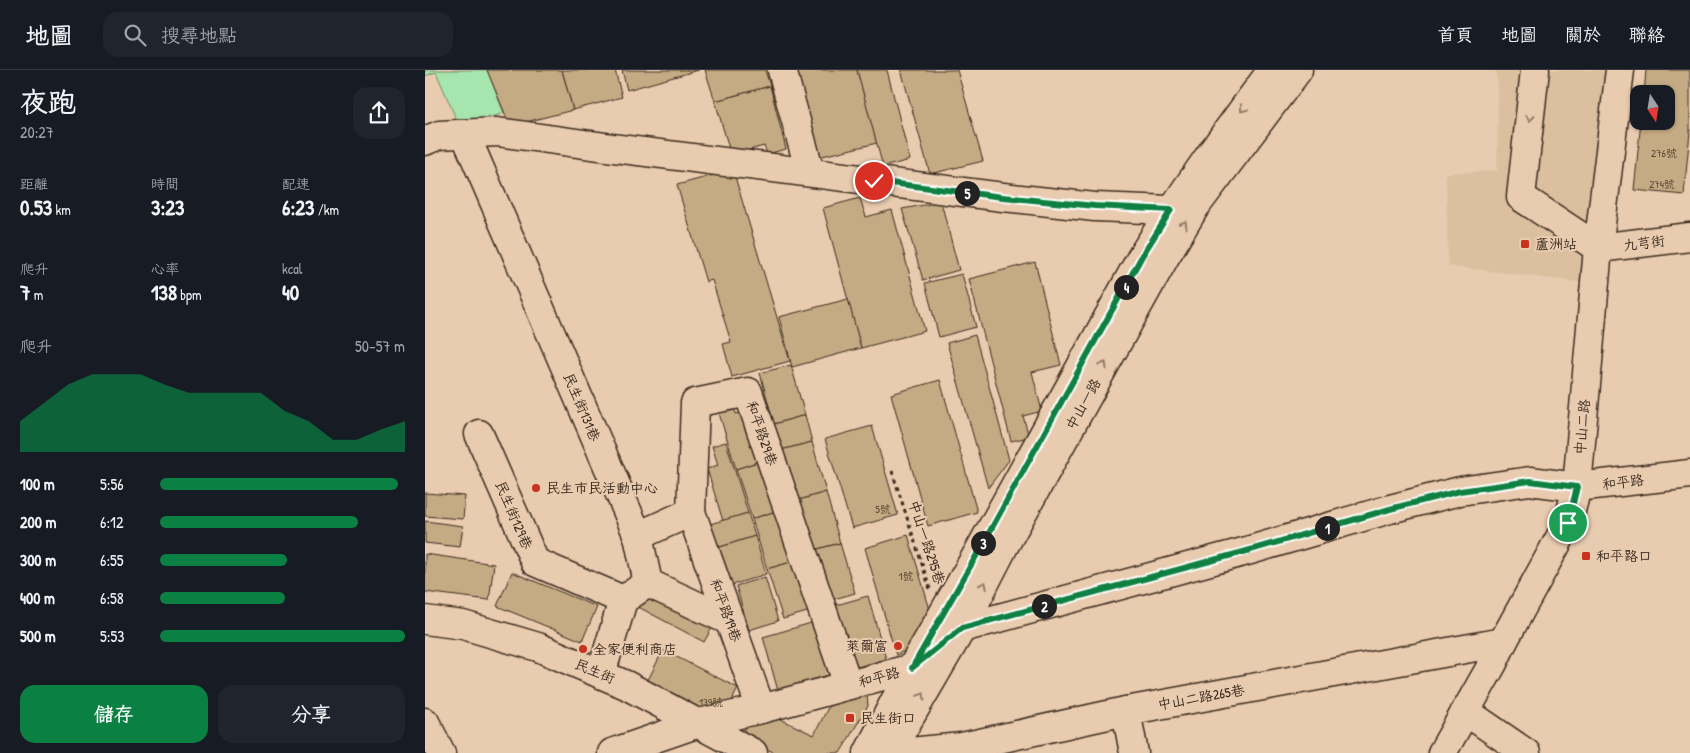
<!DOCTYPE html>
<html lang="zh-TW">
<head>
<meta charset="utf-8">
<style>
  :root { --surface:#171b24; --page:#20242c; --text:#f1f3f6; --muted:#9ea1a6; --line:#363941; --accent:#0b8043 }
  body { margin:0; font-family:"Patrick Hand","LXGW WenKai TC",sans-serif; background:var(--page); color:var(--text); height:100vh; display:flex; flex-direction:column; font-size:19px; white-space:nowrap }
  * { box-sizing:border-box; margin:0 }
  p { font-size:16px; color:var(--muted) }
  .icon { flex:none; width:28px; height:28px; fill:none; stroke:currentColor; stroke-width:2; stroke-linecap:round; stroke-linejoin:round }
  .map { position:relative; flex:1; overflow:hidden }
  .panel { display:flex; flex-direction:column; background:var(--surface); width:425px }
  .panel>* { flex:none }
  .needle { width:32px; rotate:168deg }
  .buttons { position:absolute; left:1205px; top:15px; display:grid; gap:10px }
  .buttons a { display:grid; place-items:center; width:45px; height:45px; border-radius:10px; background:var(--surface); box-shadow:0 1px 4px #0004; font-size:25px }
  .pin { position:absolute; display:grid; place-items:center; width:42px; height:42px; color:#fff; margin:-21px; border:2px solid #fff; border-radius:50%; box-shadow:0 1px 5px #0007 }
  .km { position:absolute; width:25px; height:25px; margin:-12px; border-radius:50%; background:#222; color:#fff; font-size:14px; line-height:25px; text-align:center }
  .round { display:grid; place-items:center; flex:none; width:52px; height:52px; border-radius:15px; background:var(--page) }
  .headline { display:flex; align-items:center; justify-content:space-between; height:85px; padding:0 20px }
  h1 { font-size:28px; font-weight:700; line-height:38px }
  .figures { display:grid; grid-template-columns:repeat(3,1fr); gap:8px; height:85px; padding:5px 20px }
  .figures div { display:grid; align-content:center }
  .figures b { font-size:21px; font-weight:700 }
  .figures small { font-size:14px; font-weight:400 }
  .figures p { font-size:14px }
  .chart { height:140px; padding:10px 20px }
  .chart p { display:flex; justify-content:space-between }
  .chart svg { width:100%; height:90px; margin-top:5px; fill:var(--accent); opacity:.7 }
  .button { display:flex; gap:10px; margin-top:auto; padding:10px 20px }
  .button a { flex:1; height:58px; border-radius:15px; background:var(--accent); color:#fff; font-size:20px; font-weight:700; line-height:58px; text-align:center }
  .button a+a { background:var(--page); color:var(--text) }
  ul { padding:0 20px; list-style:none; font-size:16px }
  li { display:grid; grid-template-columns:80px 60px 1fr; align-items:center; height:38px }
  li i { height:12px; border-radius:6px; background:var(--accent) }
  header { display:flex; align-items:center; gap:30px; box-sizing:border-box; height:70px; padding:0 25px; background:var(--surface); border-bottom:1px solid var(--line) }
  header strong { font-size:24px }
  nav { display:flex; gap:28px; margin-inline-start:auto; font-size:18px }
  .search { width:350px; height:45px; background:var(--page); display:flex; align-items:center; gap:12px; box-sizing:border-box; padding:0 18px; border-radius:15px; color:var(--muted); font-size:19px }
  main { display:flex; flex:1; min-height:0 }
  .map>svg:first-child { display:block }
  .built { fill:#dbbf9f }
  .green { fill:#a6e5ad; stroke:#708866 }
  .building { fill:#c5ab83; stroke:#3b2a1e }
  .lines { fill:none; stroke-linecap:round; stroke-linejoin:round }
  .minor-casing { stroke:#3b2a1e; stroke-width:31 }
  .path { stroke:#3b2a1e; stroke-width:3; stroke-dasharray:4 4; stroke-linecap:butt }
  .minor { stroke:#e9ccb0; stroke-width:28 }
  .oneway { stroke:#927b67 }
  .route-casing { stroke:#fff; stroke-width:10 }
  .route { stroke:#0b8043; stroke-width:6 }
  .poi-dot { fill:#c8321e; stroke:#e9ccb0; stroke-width:2 }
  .labels { text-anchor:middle; stroke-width:4; stroke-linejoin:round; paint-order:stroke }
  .number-label { font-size:11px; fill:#5e4a37 }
  .street-label { font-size:14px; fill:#3b2a1e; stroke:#e9ccb0 }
  .poi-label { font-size:14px; fill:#3b2a1e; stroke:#e9ccb0; text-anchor:start }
</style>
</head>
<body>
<header>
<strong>地圖</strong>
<div class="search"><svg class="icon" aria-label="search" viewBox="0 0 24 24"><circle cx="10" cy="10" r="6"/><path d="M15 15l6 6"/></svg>搜尋地點</div>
<nav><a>首頁</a><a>地圖</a><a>關於</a><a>聯絡</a></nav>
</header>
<main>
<section class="panel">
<div class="headline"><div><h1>夜跑</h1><p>20:27</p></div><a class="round"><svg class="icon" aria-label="share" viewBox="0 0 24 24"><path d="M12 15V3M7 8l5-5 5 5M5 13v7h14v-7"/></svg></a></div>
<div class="figures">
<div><p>距離</p><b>0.53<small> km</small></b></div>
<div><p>時間</p><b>3:23</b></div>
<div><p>配速</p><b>6:23<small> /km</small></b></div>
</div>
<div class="figures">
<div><p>爬升</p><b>7<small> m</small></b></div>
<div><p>心率</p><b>138<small> bpm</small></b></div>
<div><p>kcal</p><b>40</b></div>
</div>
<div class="chart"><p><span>爬升</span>50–57 m</p>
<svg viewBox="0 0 160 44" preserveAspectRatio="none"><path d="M0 44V29L10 20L20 11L30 6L40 6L50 6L60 11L70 15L80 15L90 15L100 15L110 24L120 29L130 38L140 38L150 33L160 29V44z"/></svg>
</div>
<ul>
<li><b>100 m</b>5:56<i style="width:97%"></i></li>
<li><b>200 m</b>6:12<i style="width:81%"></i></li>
<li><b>300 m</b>6:55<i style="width:52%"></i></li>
<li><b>400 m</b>6:58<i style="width:51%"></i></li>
<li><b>500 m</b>5:53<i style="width:100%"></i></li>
</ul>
<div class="button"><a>儲存</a><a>分享</a></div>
</section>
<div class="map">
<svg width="1265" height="683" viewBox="0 0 1265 683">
  <rect width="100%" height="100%" fill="#e9ccb0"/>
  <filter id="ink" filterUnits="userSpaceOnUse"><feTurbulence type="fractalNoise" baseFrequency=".02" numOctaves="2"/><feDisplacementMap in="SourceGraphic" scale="10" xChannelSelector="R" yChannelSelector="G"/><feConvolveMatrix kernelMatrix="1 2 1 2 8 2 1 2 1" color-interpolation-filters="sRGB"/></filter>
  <g filter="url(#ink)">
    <!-- built -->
    <polygon class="built" points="1071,0 1182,0 1161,213 1023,196 1021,103 1072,101 1073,19"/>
    <!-- green -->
    <polygon class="green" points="0,0 62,0 79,43 35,58 11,2 0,6"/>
    <!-- building -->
    <g class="building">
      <polygon points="62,0 137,0 148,40 85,56"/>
      <polygon points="137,0 190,0 197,27 148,40"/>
      <polygon points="197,0 274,0 202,20"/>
      <polygon points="280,0 340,0 345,16 290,31"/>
      <polygon points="366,0 432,0 452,73 389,88"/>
      <polygon points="432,0 462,0 485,90 458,97"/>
      <polygon points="476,0 532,0 558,91 505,104"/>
      <polygon points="1221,0 1265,0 1265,61 1259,125 1209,120 1216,51 1241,51 1241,24 1219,24"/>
      <polygon points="345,16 361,79 342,84 339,76 306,85 290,31"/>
      <polygon points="308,100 365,291 307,307 298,274 306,272 287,210 281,212 252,115"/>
      <polygon points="435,128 441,147 467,140 500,261 436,278 398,138"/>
      <polygon points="516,132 534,200 498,210 477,139"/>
      <polygon points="610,192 636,295 607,302 617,341 598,346 604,367 586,371 544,209"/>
      <polygon points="537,204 551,257 514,267 500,213"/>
      <polygon points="423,229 436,278 367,297 354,247"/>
      <polygon points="550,265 584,390 563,418 522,273"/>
      <polygon points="366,295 380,345 349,354 335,303"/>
      <polygon points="515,310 552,442 503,456 466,324"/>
      <polygon points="309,338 311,344 326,339 342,389 311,399 294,343"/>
      <polygon points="380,345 387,372 356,380 349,354"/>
      <polygon points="447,356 473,445 427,458 400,369"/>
      <polygon points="301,372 323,443 298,451 282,399 293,395 287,376"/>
      <polygon points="387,372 401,422 371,431 356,380"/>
      <polygon points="342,389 357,439 327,449 311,399"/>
      <polygon points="401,422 415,473 385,481 371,431"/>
      <polygon points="0,423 40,426 38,449 0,446"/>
      <polygon points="357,439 373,490 342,499 327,449"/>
      <polygon points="323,443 330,466 292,478 285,454"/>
      <polygon points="0,451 38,456 35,477 0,473"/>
      <polygon points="483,465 508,550 492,575 471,585 440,478"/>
      <polygon points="330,466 341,504 304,516 292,478"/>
      <polygon points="415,473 430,523 399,532 385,481"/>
      <polygon points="0,484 69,494 64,530 0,522"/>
      <polygon points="373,490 389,540 358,549 342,499"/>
      <polygon points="87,502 172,537 157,571 72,536"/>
      <polygon points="340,507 353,551 324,560 311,516"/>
      <polygon points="219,510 292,549 279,572 206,533"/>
      <polygon points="443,526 461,589 429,598 411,535"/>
      <polygon points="393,551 408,605 353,621 338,567"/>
      <polygon points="238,580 313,618 302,641 281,646 220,616"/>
      <polygon points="442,624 443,636 415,683 350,683 323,669 319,664 319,659 313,655 349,646 389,665 408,628"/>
    </g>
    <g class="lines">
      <defs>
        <g id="minor">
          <polyline points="357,0 385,102"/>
          <polyline points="1110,0 1096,127 1173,178"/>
          <polyline points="40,64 213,466 223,513 198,530 176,604"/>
          <polyline points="0,71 14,65 72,62 188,78 578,127 670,137 746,140"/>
          <polyline points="1173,178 1265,167"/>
          <polyline points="54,364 110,492 198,530"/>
          <polyline points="266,442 336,639"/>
          <polyline points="213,466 266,442 270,333 323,322 423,615"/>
          <polyline points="223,513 305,551"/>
          <polyline points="0,550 38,555 113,577 201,615 328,683"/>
          <polyline points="701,641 709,683"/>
          <polyline points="1040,641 1101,683"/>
          <polyline points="0,652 16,683"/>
          <polyline points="187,683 274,653 336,639 487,598 537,558 822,481 965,439 1035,421 1105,411 1152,417 1265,404"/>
          <path d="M443 683 487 598 554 481 717 186C757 122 802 61 847 0"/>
          <polyline points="464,683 537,558 578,478 740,187 770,137 873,0"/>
          <polyline points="474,683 537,677 701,641 1078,572"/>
          <polyline points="1017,683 1068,593 1078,572 1143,453 1152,417 1173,178 1195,0"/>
        </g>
      </defs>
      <!-- minor casing -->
      <use href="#minor" class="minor-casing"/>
      <!-- path -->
      <polyline class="path" points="467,401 505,519"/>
      <!-- minor -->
      <use href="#minor" class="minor"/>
    </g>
    <!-- one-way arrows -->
    <defs><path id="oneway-chevron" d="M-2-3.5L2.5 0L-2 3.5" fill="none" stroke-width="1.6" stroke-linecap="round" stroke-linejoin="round" transform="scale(1.25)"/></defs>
    <g class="oneway">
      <use href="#oneway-chevron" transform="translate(818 39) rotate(127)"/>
      <use href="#oneway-chevron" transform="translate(1105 48) rotate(96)"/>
      <use href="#oneway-chevron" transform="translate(759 154) rotate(-59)"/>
      <use href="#oneway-chevron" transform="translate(679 295) rotate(-61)"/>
      <use href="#oneway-chevron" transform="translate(559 515) rotate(-63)"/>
      <use href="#oneway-chevron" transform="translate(497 626) rotate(-59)"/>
    </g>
  </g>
  <g class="lines" filter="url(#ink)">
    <defs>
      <polyline id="route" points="449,111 578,127 670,136 746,140 717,186 554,481 487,598 537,558 822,481 965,439 1035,421 1105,411 1152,417 1143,453"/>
    </defs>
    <!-- route casing -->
    <use href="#route" class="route-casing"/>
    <!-- route -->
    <use href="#route" class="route"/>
  </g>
  <!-- markers -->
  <g class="poi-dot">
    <rect x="1095" y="169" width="10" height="10" rx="2.5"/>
    <circle cx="111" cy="418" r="5"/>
    <rect x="1156" y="481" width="10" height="10" rx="2.5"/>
    <circle cx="473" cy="576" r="5"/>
    <circle cx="158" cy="579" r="5"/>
    <rect x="420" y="643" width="10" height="10" rx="2.5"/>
  </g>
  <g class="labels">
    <!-- number labels -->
    <g class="number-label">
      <text x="1239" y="87">276號</text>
      <text x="1237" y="118">274號</text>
      <text x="458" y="443">5號</text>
      <text x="481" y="510">1號</text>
      <text x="286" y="636">139號</text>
    </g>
    <!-- street labels -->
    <g class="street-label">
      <text transform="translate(1219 173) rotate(-7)" y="5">九芎街</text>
      <text transform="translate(658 334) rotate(-61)" y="5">中山一路</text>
      <text transform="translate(157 337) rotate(67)" y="5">民生街131巷</text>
      <text transform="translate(1157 357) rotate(-85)" y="5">中山二路</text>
      <text transform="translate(337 363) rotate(71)" y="5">和平路29巷</text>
      <text transform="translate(1198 412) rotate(-7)" y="5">和平路</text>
      <text transform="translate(89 445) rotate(67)" y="5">民生街129巷</text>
      <text transform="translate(502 472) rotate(72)" y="5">中山一路295巷</text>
      <text transform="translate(301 540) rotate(70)" y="5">和平路19巷</text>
      <text transform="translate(170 601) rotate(23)" y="5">民生街</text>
      <text transform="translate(454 607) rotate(-15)" y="5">和平路</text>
      <text transform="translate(776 627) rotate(-10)" y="5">中山二路265巷</text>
    </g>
    <!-- poi labels -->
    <g class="poi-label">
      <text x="1110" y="179">蘆洲站</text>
      <text x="121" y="423">民生市民活動中心</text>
      <text x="1171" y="491">和平路口</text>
      <text x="463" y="581" text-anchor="end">萊爾富</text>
      <text x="168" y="584">全家便利商店</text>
      <text x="435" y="653">民生街口</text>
    </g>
  </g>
</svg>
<div class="buttons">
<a><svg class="needle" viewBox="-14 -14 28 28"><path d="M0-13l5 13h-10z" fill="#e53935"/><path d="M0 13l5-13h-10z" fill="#9ea1a6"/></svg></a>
</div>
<div class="pin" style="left:1143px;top:453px;background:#1e9e55"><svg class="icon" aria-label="arrive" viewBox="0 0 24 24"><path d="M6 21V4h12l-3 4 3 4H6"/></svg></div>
<div class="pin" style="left:449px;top:111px;background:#d93025"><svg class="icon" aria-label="check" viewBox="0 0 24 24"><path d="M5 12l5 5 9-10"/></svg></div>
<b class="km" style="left:902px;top:458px">1</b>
<b class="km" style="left:619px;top:536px">2</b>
<b class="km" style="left:558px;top:473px">3</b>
<b class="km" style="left:701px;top:217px">4</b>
<b class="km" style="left:542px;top:123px">5</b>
</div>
</main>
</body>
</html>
